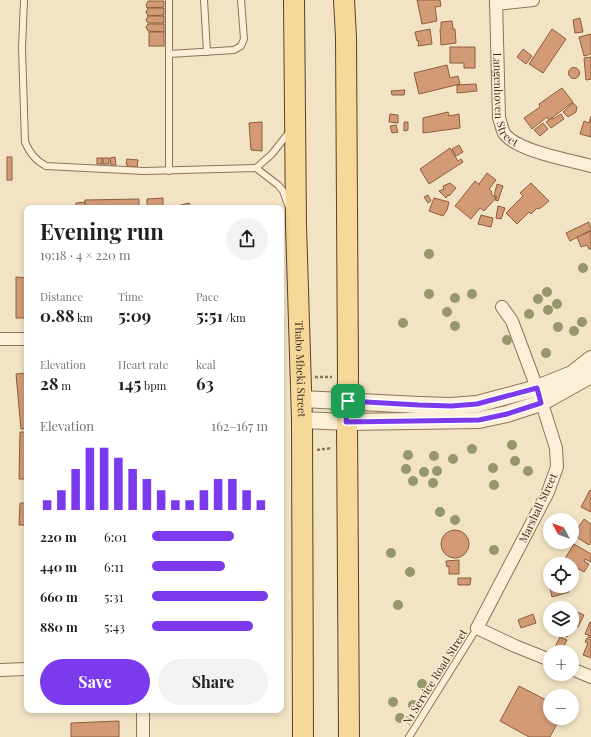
<!DOCTYPE html>
<html lang="en">
<head>
<meta charset="utf-8">
<style>
  :root { --surface:#fff; --page:#f2f2f2; --text:#202124; --muted:#757577; --accent:#7c3aed }
  body { margin:0; font-family:"Playfair Display",serif; background:var(--page); color:var(--text); height:100vh; display:flex; flex-direction:column; font-size:15px; white-space:nowrap }
  * { box-sizing:border-box; margin:0 }
  p { font-size:13px; color:var(--muted) }
  .icon { flex:none; width:22px; height:22px; fill:none; stroke:currentColor; stroke-width:2; stroke-linecap:round; stroke-linejoin:round }
  .map { position:relative; flex:1; overflow:hidden }
  .details { position:absolute; left:24px; top:205px; width:260px; height:508px; display:flex; flex-direction:column; background:var(--surface); border-radius:8px; box-shadow:0 2px 6px #0003 }
  .details>* { flex:none }
  .needle { width:26px; rotate:311deg }
  .tools { position:absolute; left:543px; top:513px; display:grid; gap:8px }
  .tools a { display:grid; place-items:center; width:36px; height:36px; border-radius:50%; background:var(--surface); box-shadow:0 2px 6px #0003; font-size:20px }
  .pin { position:absolute; display:grid; place-items:center; width:34px; height:34px; color:#fff; margin:-17px; border-radius:8px; box-shadow:0 2px 6px #0006 }
  .round { display:grid; place-items:center; flex:none; width:42px; height:42px; border-radius:21px; background:var(--page) }
  .overview { display:flex; align-items:center; justify-content:space-between; height:68px; padding:0 16px }
  h1 { font-size:22px; font-weight:700; line-height:30px }
  .stats { display:grid; grid-template-columns:repeat(3,1fr); gap:6px; height:68px; padding:4px 16px }
  .stats div { display:grid; align-content:center }
  .stats b { font-size:17px; font-weight:700 }
  .stats small { font-size:11px; font-weight:400 }
  .stats p { font-size:11px }
  .chart { height:112px; padding:8px 16px }
  .chart p { display:flex; justify-content:space-between }
  .chart svg { width:100%; height:72px; margin-top:4px; stroke:var(--accent); stroke-width:6 }
  .button { display:flex; gap:8px; margin-top:auto; padding:8px 16px }
  .button a { flex:1; height:46px; border-radius:24px; background:var(--accent); color:#fff; font-size:16px; font-weight:700; line-height:46px; text-align:center }
  .button a+a { background:var(--page); color:var(--text) }
  ul { padding:0 16px; list-style:none; font-size:13px }
  li { display:grid; grid-template-columns:64px 48px 1fr; align-items:center; height:30px }
  li i { height:10px; border-radius:5px; background:var(--accent) }
  .map>svg:first-child { display:block }
  .building { fill:#d29b76; stroke:#8e5c3c }
  .lines { fill:none; stroke-linecap:round; stroke-linejoin:round }
  .service-casing { stroke:#8d7458; stroke-width:8 }
  .minor-casing { stroke:#8d7458; stroke-width:14 }
  .tertiary-casing { stroke:#8d7458; stroke-width:18 }
  .primary-casing { stroke:#5a412d; stroke-width:22 }
  .path { stroke:#8d7458; stroke-width:2.5; stroke-dasharray:3 2; stroke-linecap:butt }
  .service { stroke:#fbf0d7; stroke-width:6 }
  .minor { stroke:#fbf0d7; stroke-width:12 }
  .tertiary { stroke:#fbf0d7; stroke-width:16 }
  .primary { stroke:#f6d899; stroke-width:20 }
  .tree { fill:#96976b }
  .route-casing { stroke:#fff; stroke-width:8 }
  .route { stroke:#7c3aed; stroke-width:5 }
  .labels { text-anchor:middle; stroke-width:3; stroke-linejoin:round; paint-order:stroke }
  .street-label { font-size:11px; fill:#3c2c1d; stroke:#f8edd3 }
</style>
</head>
<body>
<div class="map">
<svg width="591" height="737" viewBox="0 0 591 737">
  <rect width="100%" height="100%" fill="#f1e3c3"/>
  <!-- building -->
  <g class="building">
    <polygon points="417,0 440,0 441,6 435,7 437,21 422,24"/>
    <polygon points="148,1 164,1 164,7 147,8 146,5"/>
    <polygon points="148,8 164,8 164,15 148,16 146,12"/>
    <polygon points="148,16 164,16 164,23 148,23 146,20"/>
    <polygon points="580,18 583,32 575,33 573,20"/>
    <polygon points="452,21 453,29 455,29 456,43 441,45 440,29 441,28 441,22"/>
    <polygon points="148,24 164,24 164,32 148,31 146,27"/>
    <polygon points="430,29 432,44 418,46 419,41 417,41 415,32"/>
    <polygon points="552,29 566,39 543,73 529,64"/>
    <rect x="149" y="32" width="15" height="14"/>
    <polygon points="591,34 591,54 584,56 579,37"/>
    <polygon points="450,47 475,47 475,68 464,68 464,63 450,63"/>
    <polygon points="523,49 532,56 526,64 517,57"/>
    <polygon points="591,57 591,79 586,80 584,58"/>
    <polygon points="447,65 450,78 458,76 460,84 419,94 414,73"/>
    <circle cx="574" cy="73" r="5.5"/>
    <polygon points="476,84 477,91 457,93 457,85"/>
    <polygon points="562,88 573,102 549,120 547,117 532,129 524,118 540,107 539,104"/>
    <polygon points="405,90 404,95 392,95 391,91"/>
    <polygon points="573,103 577,107 576,112 568,117 563,112"/>
    <polygon points="448,112 449,116 459,114 460,128 423,133 423,118"/>
    <polygon points="390,114 398,115 398,123 389,122"/>
    <polygon points="561,114 564,119 551,128 546,122 552,118 553,119"/>
    <polygon points="591,116 591,137 580,134 584,121 589,123"/>
    <polygon points="262,122 262,151 251,150 249,123"/>
    <polygon points="404,122 408,122 408,130 404,131"/>
    <polygon points="543,123 548,129 540,136 534,130"/>
    <polygon points="396,125 398,132 392,133 390,126"/>
    <polygon points="459,145 463,152 456,156 452,149"/>
    <polygon points="450,148 458,161 461,159 463,162 429,184 420,169"/>
    <rect x="7" y="157" width="5" height="23"/>
    <polygon points="115,157 116,165 111,165 110,158"/>
    <rect x="97" y="158" width="5" height="6"/>
    <rect x="103" y="158" width="6" height="6"/>
    <polygon points="127,159 138,160 137,167 127,166 127,164 126,164"/>
    <polygon points="487,173 496,180 489,189 492,192 491,194 496,198 484,211 480,208 471,219 455,206 475,181 480,185 479,184"/>
    <polygon points="450,183 456,188 449,196 448,195 446,198 439,191 444,189 443,186"/>
    <polygon points="531,183 549,201 543,206 539,209 537,208 531,214 529,212 517,224 506,213 523,196 520,193"/>
    <polygon points="497,184 503,186 498,201 495,200 497,197 494,196"/>
    <polygon points="428,195 431,201 428,203 424,197"/>
    <polygon points="163,198 163,208 147,208 147,199"/>
    <polygon points="434,198 449,202 447,210 443,216 429,211"/>
    <polygon points="139,199 139,208 85,208 85,200"/>
    <polygon points="85,202 85,208 76,208 76,203"/>
    <polygon points="189,203 192,208 175,208 181,205"/>
    <polygon points="498,206 505,208 501,219 496,218"/>
    <polygon points="481,215 493,218 491,227 478,224"/>
    <polygon points="589,222 591,230 570,241 566,233"/>
    <polygon points="591,231 591,249 589,249 587,245 581,247 577,237"/>
    <polygon points="16,277 27,278 27,318 16,318"/>
    <polygon points="27,373 27,429 21,429 16,374"/>
    <polygon points="20,432 27,432 27,479 19,479"/>
    <polygon points="590,490 591,491 591,512 581,507"/>
    <polygon points="20,503 27,503 27,525 19,525"/>
    <polygon points="584,519 591,524 591,542 589,545 573,535"/>
    <circle cx="455" cy="544" r="14"/>
    <polygon points="574,544 591,554 591,562 585,559 584,561 589,564 584,572 577,568 575,571 572,569 572,564 564,564 562,563"/>
    <polygon points="459,560 459,574 449,574 449,566 447,567 446,561"/>
    <polygon points="458,578 471,578 470,585 458,585"/>
    <polygon points="548,581 550,581 550,586 567,586 569,592 552,597"/>
    <polygon points="575,611 584,615 578,627 573,625 572,626 572,617"/>
    <polygon points="533,614 536,623 521,628 518,620"/>
    <polygon points="590,622 591,622 591,638 588,637 589,635 585,634"/>
    <polygon points="553,630 570,630 567,637"/>
    <polygon points="560,637 567,640 562,650 555,647"/>
    <polygon points="587,638 591,640 591,658 583,655 588,643 585,642"/>
    <polygon points="519,686 550,702 550,718 560,718 550,737 529,737 500,721"/>
    <polygon points="119,721 119,737 71,737 71,723"/>
  </g>
  <g class="lines">
    <defs>
      <g id="service">
        <path d="M24 0 22 48 25 142C30 153 35 160 46 166L144 171 256 168 278 185 283 191 288 205"/>
        <polyline points="204,0 207,52"/>
        <polyline points="169,54 234,50 241,46 244,39 241,0"/>
        <polyline points="256,168 272,154 290,131"/>
        <polyline points="169,171 169,0"/>
        <polyline points="409,737 477,628"/>
      </g>
      <g id="minor">
        <path id="s1" d="M496 0 499 118C501 123 502 129 504 133 516 151 570 160 591 166"/>
        <polyline points="496,4 533,0"/>
        <polyline points="502,307 512,321 537,388 556,448 557,467 548,492 477,628 515,646 550,660"/>
        <polyline points="0,339 27,339"/>
        <polyline points="572,669 591,677"/>
        <polyline points="0,670 27,669"/>
        <polyline points="143,710 143,737"/>
      </g>
      <g id="tertiary">
        <polyline points="302,399 419,405 451,406 477,404 537,388 572,374 591,359"/>
        <polyline points="302,420 347,422 479,420 507,414 541,403 591,375"/>
      </g>
      <g id="primary">
        <path id="s2" d="M294 0 296 225 302 420 303 737"/>
        <polyline points="344,0 346,37 348,377 347,422 349,737"/>
      </g>
    </defs>
    <!-- service casing -->
    <use href="#service" class="service-casing"/>
    <!-- minor casing -->
    <use href="#minor" class="minor-casing"/>
    <!-- tertiary casing -->
    <use href="#tertiary" class="tertiary-casing"/>
    <!-- primary casing -->
    <use href="#primary" class="primary-casing"/>
    <!-- path -->
    <g class="path">
      <polyline points="315,377 332,377"/>
      <polyline points="317,450 332,448"/>
    </g>
    <!-- service -->
    <use href="#service" class="service"/>
    <!-- minor -->
    <use href="#minor" class="minor"/>
    <!-- tertiary -->
    <use href="#tertiary" class="tertiary"/>
    <!-- primary -->
    <use href="#primary" class="primary"/>
  </g>
  <!-- trees -->
  <g class="tree">
    <circle cx="429" cy="254" r="5"/>
    <circle cx="583" cy="268" r="5"/>
    <circle cx="547" cy="292" r="5"/>
    <circle cx="429" cy="294" r="5"/>
    <circle cx="472" cy="294" r="5"/>
    <circle cx="455" cy="298" r="5"/>
    <circle cx="538" cy="299" r="5"/>
    <circle cx="557" cy="304" r="5"/>
    <circle cx="548" cy="310" r="5"/>
    <circle cx="447" cy="312" r="5"/>
    <circle cx="529" cy="314" r="5"/>
    <circle cx="582" cy="322" r="5"/>
    <circle cx="403" cy="323" r="5"/>
    <circle cx="455" cy="326" r="5"/>
    <circle cx="558" cy="327" r="5"/>
    <circle cx="574" cy="331" r="5"/>
    <circle cx="507" cy="340" r="5"/>
    <circle cx="546" cy="353" r="5"/>
    <circle cx="512" cy="445" r="5"/>
    <circle cx="472" cy="449" r="5"/>
    <circle cx="408" cy="455" r="5"/>
    <circle cx="434" cy="456" r="5"/>
    <circle cx="453" cy="459" r="5"/>
    <circle cx="515" cy="461" r="5"/>
    <circle cx="493" cy="468" r="5"/>
    <circle cx="406" cy="469" r="5"/>
    <circle cx="437" cy="471" r="5"/>
    <circle cx="528" cy="471" r="5"/>
    <circle cx="424" cy="472" r="5"/>
    <circle cx="413" cy="481" r="5"/>
    <circle cx="433" cy="483" r="5"/>
    <circle cx="494" cy="485" r="5"/>
    <circle cx="440" cy="512" r="5"/>
    <circle cx="455" cy="520" r="5"/>
    <circle cx="494" cy="550" r="5"/>
    <circle cx="391" cy="553" r="5"/>
    <circle cx="410" cy="572" r="5"/>
    <circle cx="398" cy="605" r="5"/>
    <circle cx="422" cy="684" r="5"/>
    <circle cx="393" cy="702" r="5"/>
    <circle cx="413" cy="705" r="5"/>
    <circle cx="400" cy="718" r="5"/>
  </g>
  <g class="lines">
    <defs>
      <polygon id="route" points="537,388 541,403 507,414 479,420 346,422 348,401 419,405 451,406 477,404"/>
    </defs>
    <!-- route casing -->
    <use href="#route" class="route-casing"/>
    <!-- route -->
    <use href="#route" class="route"/>
  </g>
  <g class="labels">
    <!-- street labels -->
    <g class="street-label">
      <text dy="4" stroke="none"><textPath href="#s1" startOffset="102">Langenhoven Street</textPath></text>
      <text dy="4" stroke="none"><textPath href="#s2" startOffset="369">Thabo Mbeki Street</textPath></text>
      <text transform="translate(538 508) rotate(-65)" y="4">Marshall Street</text>
      <text transform="translate(435 677) rotate(-58)" y="4">N1 Service Road Street</text>
    </g>
  </g>
</svg>
<div class="tools">
<a><svg class="needle" viewBox="-14 -14 28 28"><path d="M0-13l5 13h-10z" fill="#e53935"/><path d="M0 13l5-13h-10z" fill="#757577"/></svg></a>
<a><svg class="icon" aria-label="locate" viewBox="0 0 24 24"><circle cx="12" cy="12" r="6"/><path d="M12 2v4M12 18v4M2 12h4M18 12h4"/></svg></a>
<a><svg class="icon" aria-label="layers" viewBox="0 0 24 24"><path d="M12 4l9 5-9 5-9-5zM3 14l9 5 9-5"/></svg></a>
<a>+</a>
<a>−</a>
</div>
<div class="pin" style="left:348px;top:401px;background:#1e9e55"><svg class="icon" aria-label="arrive" viewBox="0 0 24 24"><path d="M6 21V4h12l-3 4 3 4H6"/></svg></div>
<section class="details">
<div class="overview"><div><h1>Evening run</h1><p>19:18 · 4 × 220 m</p></div><a class="round"><svg class="icon" aria-label="share" viewBox="0 0 24 24"><path d="M12 15V3M7 8l5-5 5 5M5 13v7h14v-7"/></svg></a></div>
<div class="stats">
<div><p>Distance</p><b>0.88<small> km</small></b></div>
<div><p>Time</p><b>5:09</b></div>
<div><p>Pace</p><b>5:51<small> /km</small></b></div>
</div>
<div class="stats">
<div><p>Elevation</p><b>28<small> m</small></b></div>
<div><p>Heart rate</p><b>145<small> bpm</small></b></div>
<div><p>kcal</p><b>63</b></div>
</div>
<div class="chart"><p><span>Elevation</span>162–167 m</p>
<svg viewBox="0 0 160 44" preserveAspectRatio="none"><path d="M5 44V38M15 44V32M25 44V19M35 44V6M45 44V6M55 44V12M65 44V19M75 44V25M85 44V32M95 44V38M105 44V38M115 44V32M125 44V25M135 44V25M145 44V32M155 44V38"/></svg>
</div>
<ul>
<li><b>220 m</b>6:01<i style="width:71%"></i></li>
<li><b>440 m</b>6:11<i style="width:63%"></i></li>
<li><b>660 m</b>5:31<i style="width:100%"></i></li>
<li><b>880 m</b>5:43<i style="width:87%"></i></li>
</ul>
<div class="button"><a>Save</a><a>Share</a></div>
</section>
</div>
</body>
</html>
